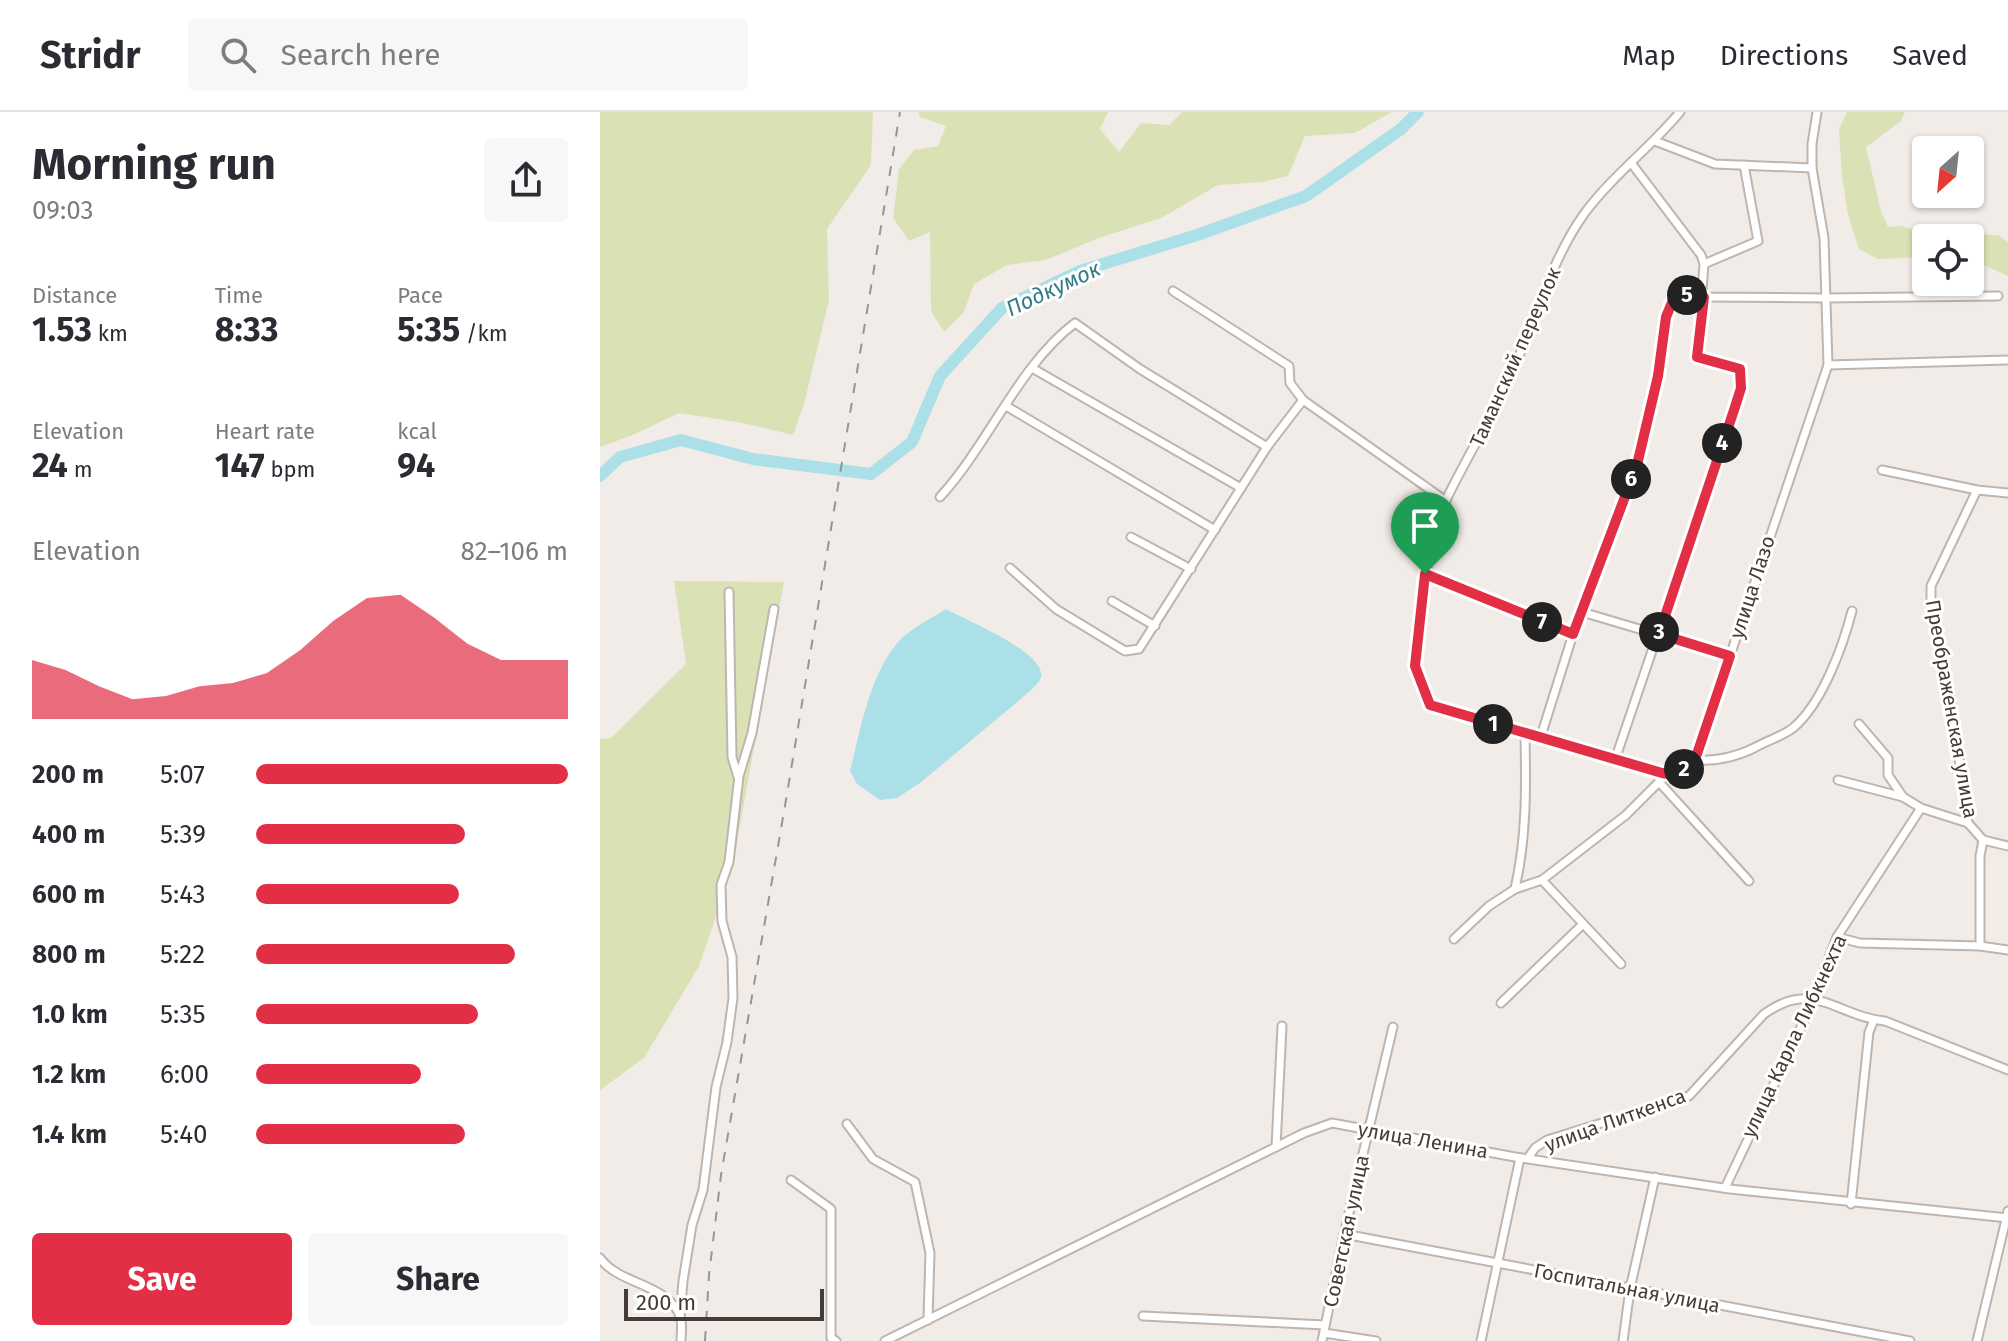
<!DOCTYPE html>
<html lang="en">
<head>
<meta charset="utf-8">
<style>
  :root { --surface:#fff; --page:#f7f7f7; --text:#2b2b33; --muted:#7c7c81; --line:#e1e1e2; --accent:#e22f46 }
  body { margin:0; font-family:"Fira Sans",sans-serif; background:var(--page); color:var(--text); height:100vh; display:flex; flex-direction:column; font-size:30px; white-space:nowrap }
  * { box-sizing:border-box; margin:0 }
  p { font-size:26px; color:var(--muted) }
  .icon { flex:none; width:44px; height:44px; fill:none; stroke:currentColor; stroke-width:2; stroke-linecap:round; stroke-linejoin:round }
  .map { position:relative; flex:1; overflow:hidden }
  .drawer { display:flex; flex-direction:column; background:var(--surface); width:600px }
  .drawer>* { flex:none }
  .needle { width:52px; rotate:207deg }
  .tools { position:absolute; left:1312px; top:24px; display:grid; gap:16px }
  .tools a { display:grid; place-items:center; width:72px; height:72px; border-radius:8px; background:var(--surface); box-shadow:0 2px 6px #0004; font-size:40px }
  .scale { position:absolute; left:24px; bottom:20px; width:200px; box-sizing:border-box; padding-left:8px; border:4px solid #453c37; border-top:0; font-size:22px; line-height:28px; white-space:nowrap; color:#453c37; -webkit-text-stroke:6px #fff; paint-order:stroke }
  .pin { position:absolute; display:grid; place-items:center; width:68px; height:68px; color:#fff; margin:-82px -34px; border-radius:50% 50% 50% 0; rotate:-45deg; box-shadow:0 0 8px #0007 }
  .pin .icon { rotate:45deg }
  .km { position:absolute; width:40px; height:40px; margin:-20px; border-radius:50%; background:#222; color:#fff; font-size:22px; line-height:40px; text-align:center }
  .round { display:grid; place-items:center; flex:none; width:84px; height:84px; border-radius:8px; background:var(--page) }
  .head { display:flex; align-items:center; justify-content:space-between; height:136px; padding:0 32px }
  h1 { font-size:44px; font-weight:700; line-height:60px }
  .figures { display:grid; grid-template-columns:repeat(3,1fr); gap:12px; height:136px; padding:8px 32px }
  .figures div { display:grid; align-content:center }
  .figures b { font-size:34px; font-weight:700 }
  .figures small { font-size:22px; font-weight:400 }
  .figures p { font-size:22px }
  .chart { height:224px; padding:16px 32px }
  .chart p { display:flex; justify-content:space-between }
  .chart svg { width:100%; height:144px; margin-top:8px; fill:var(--accent); opacity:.7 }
  .cta { display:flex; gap:16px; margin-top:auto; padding:16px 32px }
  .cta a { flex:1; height:92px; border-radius:8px; background:var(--accent); color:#fff; font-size:32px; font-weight:700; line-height:92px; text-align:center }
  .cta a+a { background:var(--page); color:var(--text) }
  ul { padding:0 32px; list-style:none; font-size:26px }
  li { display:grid; grid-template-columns:128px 96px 1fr; align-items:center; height:60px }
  li i { height:20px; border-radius:10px; background:var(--accent) }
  header { display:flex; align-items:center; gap:48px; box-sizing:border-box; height:112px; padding:0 40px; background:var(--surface); border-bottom:2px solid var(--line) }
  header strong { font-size:38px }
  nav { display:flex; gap:44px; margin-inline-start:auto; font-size:28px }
  .search { width:560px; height:72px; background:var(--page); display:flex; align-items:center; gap:20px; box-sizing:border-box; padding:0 28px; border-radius:8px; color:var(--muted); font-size:30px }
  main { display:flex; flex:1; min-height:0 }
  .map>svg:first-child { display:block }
  .green { fill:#dae2b5 }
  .water { fill:#abe0e8 }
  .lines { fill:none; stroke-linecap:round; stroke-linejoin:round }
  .river { stroke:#abe0e8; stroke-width:12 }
  .minor-casing { stroke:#bfb5ae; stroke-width:11 }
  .minor { stroke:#fff; stroke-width:7 }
  .rail { stroke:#969696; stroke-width:2; stroke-dasharray:10 10; stroke-linecap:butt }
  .route-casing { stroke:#fff; stroke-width:16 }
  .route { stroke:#e22f46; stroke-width:10 }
  .labels { text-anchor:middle; stroke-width:6; stroke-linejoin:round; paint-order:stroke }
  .street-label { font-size:20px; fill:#453c37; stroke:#fff }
  .water-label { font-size:22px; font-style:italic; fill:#337b87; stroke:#fff }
</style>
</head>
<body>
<header>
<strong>Stridr</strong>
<div class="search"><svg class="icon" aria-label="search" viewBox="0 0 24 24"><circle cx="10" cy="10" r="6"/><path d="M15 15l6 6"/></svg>Search here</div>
<nav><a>Map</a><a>Directions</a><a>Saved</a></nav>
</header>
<main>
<section class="drawer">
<div class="head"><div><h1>Morning run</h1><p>09:03</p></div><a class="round"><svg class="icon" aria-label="share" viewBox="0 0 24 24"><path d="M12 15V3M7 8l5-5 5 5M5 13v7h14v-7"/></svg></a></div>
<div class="figures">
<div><p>Distance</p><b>1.53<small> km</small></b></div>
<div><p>Time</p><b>8:33</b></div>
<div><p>Pace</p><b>5:35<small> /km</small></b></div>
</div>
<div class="figures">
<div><p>Elevation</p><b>24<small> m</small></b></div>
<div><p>Heart rate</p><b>147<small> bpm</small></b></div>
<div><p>kcal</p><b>94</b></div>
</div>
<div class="chart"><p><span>Elevation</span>82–106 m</p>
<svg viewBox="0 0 160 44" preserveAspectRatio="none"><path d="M0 44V26L10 29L20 34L30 38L40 37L50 34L60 33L70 30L80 23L90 14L100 7L110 6L120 13L130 21L140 26L150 26L160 26V44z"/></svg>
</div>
<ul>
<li><b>200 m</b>5:07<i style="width:100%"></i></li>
<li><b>400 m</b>5:39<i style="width:67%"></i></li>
<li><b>600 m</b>5:43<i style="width:65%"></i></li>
<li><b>800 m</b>5:22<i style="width:83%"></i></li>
<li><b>1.0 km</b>5:35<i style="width:71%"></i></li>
<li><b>1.2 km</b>6:00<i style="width:53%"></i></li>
<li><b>1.4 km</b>5:40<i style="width:67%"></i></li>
</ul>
<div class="cta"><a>Save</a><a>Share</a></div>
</section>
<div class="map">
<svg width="1408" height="1229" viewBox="0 0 1408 1229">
  <rect width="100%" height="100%" fill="#f2ece8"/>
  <!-- green -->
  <g class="green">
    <polygon points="0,0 273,0 271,53 227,117 229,188 204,292 193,323 143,311 79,301 33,323 0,335"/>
    <polygon points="318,0 508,0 500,17 519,40 541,11 569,13 582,0 792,0 755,21 705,24 688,64 663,70 618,73 561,106 499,126 446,148 407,153 374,172 364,200 344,220 331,199 330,120 309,129 293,106 299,57 314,38 338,34 346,14 320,5"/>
    <polygon points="1247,0 1305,0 1300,10 1266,35 1281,99 1288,115 1301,114 1332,122 1398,123 1408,130 1408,164 1384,153 1370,150 1370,126 1326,126 1326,145 1278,147 1259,137 1248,103 1242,64 1239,18"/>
    <polygon points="74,469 184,470 132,758 99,854 44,946 0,978 0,627 11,626 86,552"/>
  </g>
  <!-- water -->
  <path class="water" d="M346 497C365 508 446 540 441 565 440 570 433 576 429 580L320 671 297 686 280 688 257 672 250 659C261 616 269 564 299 529 311 516 331 507 346 497Z"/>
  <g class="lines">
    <!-- river -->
    <polyline class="river" points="0,364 20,345 81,328 153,347 271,362 312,330 340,264 402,196 480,159 597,123 706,84 801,17 818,0"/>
    <defs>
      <g id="minor">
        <polyline points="1055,29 1115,52 1212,56"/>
        <polyline points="1104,152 1158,129 1144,53"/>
        <polyline points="573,179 689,254 690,271 703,288"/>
        <polyline points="1228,253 1408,248"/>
        <polyline points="432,256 641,376"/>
        <polyline points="406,294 615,418"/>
        <polyline points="1282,358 1377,378 1408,381"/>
        <polyline points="1377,378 1331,474 1331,497 1351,588 1368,711 1383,728"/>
        <path d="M340 385C388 333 419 253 475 211L540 257 667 335"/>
        <polyline points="531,425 591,457"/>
        <polyline points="410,456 456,497 525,539 539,537 667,335 703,288 846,389"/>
        <polyline points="825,462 815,554 830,593 1062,661"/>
        <polyline points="129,480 132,645 138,665"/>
        <polyline points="512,489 555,514"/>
        <polyline points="982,500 1130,544"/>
        <path d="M973 522 825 462C832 438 836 409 847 386 869 341 896 298 916 251 938 201 952 147 984 102 1012 64 1050 36 1080 0"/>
        <polyline points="1259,612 1288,646 1288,663 1303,685"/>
        <polyline points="941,624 973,522 1037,353 1058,264 1066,205 1073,188 1082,182 1104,185 1226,186 1398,184"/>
        <path d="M1094 647C1112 651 1138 644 1154 636 1166 629 1183 624 1193 616 1222 592 1243 534 1252 499"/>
        <polyline points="1015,648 1141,276 1140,257 1097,245 1104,152 1101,143 1032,52"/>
        <polyline points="1238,668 1303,685 1321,696 1368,711"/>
        <polyline points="1059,670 1149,769"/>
        <polyline points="1383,728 1408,734"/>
        <polyline points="942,768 1021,852"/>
        <path d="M915 777C927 723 926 675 925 620"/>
        <polyline points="1237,825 1260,831 1380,834 1408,838"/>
        <polyline points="854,827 889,794 915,777 942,768 1026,703 1059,670 1062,661 1074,663 1086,655 1097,642 1228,253 1224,126 1212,56 1212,32 1217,0"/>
        <polyline points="1380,834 1380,744 1383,728"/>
        <polyline points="901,891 983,812"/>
        <polyline points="247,1012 273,1047 315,1070 330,1141 328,1208"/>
        <polyline points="676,1035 682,914"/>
        <path d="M928 1046 935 1036 947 1028 1089 984 1164 902C1214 866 1238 905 1285 909L1408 958"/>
        <polyline points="191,1068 231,1097 231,1226 236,1229"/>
        <polyline points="1125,1076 1210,896 1237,825 1321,696"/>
        <polyline points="1251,1092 1269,920 1274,908"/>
        <polyline points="744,1122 1310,1229"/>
        <path d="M0 1146C19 1173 67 1171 80 1204 83 1211 81 1222 81 1229"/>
        <polyline points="80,1204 83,1169 92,1113 103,1078 116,975 127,930 133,886 132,845 122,809 121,773 129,750 139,664 152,621 174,497"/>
        <polyline points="543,1204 725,1213"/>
        <polyline points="724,1221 776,1229"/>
        <polyline points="285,1229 704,1021 732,1011 915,1045 1130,1077 1408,1106"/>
        <polyline points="722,1229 744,1122 793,915"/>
        <polyline points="881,1229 920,1046"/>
        <polyline points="1023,1229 1030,1177 1055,1065"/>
        <polyline points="1377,1229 1408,1099"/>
      </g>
    </defs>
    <!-- minor casing -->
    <use href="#minor" class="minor-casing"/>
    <!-- minor -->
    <use href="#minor" class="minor"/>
    <!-- rail -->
    <polyline class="rail" points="105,1229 109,1163 121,1063 186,688 300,0"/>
  </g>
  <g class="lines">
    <defs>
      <polygon id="route" points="1082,182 1104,185 1097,245 1140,257 1141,276 1135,295 1059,522 1130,544 1097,642 1086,655 1074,663 1062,661 830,593 815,554 825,462 973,522 1037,353 1058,264 1066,205 1073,188"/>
    </defs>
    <!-- route casing -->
    <use href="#route" class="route-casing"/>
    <!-- route -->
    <use href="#route" class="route"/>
  </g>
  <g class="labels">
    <!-- street labels -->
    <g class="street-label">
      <text transform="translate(915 245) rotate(-66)" y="7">Таманский переулок</text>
      <text transform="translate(1152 475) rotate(-72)" y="7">улица Лазо</text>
      <text transform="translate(1352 597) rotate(80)" y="7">Преображенская улица</text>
      <text transform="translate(1194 924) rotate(-65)" y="7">улица Карла Либкнехта</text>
      <text transform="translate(1015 1008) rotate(-20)" y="7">улица Литкенса</text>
      <text transform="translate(823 1028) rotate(10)" y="7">улица Ленина</text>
      <text transform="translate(746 1119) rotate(-78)" y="7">Советская улица</text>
      <text transform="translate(1027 1176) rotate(11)" y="7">Госпитальная улица</text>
    </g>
    <!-- water labels -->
    <g class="water-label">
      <text transform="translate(453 176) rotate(-25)" y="8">Подкумок</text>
    </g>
  </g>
</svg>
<div class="tools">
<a><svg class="needle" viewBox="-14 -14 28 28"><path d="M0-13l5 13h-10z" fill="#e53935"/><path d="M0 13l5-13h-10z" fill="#7c7c81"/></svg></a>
<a><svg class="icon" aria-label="locate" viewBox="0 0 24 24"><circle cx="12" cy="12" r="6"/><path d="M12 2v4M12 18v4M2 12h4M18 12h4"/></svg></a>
</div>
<div class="scale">200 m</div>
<div class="pin" style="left:825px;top:462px;background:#1e9e55"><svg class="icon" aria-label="arrive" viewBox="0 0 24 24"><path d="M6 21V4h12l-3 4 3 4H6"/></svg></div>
<b class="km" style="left:893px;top:612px">1</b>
<b class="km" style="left:1084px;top:657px">2</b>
<b class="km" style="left:1059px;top:520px">3</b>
<b class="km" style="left:1122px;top:331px">4</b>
<b class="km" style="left:1087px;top:183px">5</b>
<b class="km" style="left:1031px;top:367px">6</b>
<b class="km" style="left:942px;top:510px">7</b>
</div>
</main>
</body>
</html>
